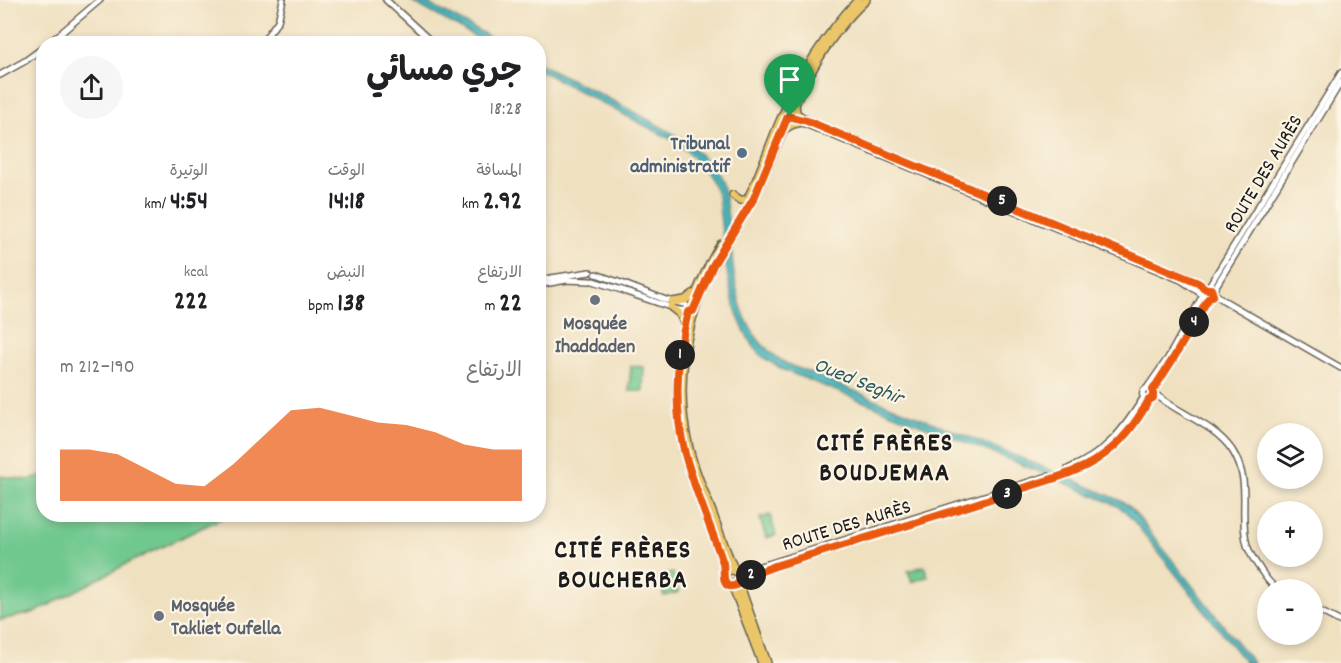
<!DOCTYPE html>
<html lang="ar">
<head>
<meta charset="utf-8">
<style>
  :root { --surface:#fff; --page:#f6f6f6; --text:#202124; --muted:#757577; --accent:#ea580c }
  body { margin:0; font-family:Dekko,"Playpen Sans Arabic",sans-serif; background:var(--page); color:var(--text); direction:rtl; height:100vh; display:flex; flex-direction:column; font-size:22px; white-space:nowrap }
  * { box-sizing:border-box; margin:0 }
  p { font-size:20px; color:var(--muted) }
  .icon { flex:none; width:33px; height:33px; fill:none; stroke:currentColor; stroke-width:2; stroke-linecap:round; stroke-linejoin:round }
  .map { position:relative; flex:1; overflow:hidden; direction:ltr }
  .details { position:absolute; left:36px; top:36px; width:510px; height:486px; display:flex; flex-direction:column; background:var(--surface); border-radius:24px; box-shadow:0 3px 9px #0003; direction:rtl }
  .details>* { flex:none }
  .fabs { position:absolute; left:1257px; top:423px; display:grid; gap:12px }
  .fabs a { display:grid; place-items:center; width:66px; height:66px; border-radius:50%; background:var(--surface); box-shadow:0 3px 9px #0003; font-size:30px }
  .pin { position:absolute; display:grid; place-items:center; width:51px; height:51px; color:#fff; margin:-62px -26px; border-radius:50% 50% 50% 0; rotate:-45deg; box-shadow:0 0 6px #0007 }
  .pin .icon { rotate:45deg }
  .km { position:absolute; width:30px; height:30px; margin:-15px; border-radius:50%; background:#222; color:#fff; font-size:16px; line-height:30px; text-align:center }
  .round { display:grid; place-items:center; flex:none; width:63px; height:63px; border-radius:32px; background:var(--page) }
  .head { display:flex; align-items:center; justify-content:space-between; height:102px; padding:0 24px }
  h1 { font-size:33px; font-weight:700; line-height:45px }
  .metrics { display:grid; grid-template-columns:repeat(3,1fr); gap:9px; height:102px; padding:6px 24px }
  .metrics div { display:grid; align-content:center }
  .metrics b { font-size:26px; font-weight:700 }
  .metrics small { font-size:16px; font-weight:400 }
  .metrics p { font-size:16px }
  .chart { height:168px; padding:12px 24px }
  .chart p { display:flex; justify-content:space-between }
  .chart svg { width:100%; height:108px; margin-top:6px; fill:var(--accent); opacity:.7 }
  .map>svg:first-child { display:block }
  .green { fill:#6fc88f; stroke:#467256; stroke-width:1.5 }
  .water { fill:#47b6bc; stroke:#32696c; stroke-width:1.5 }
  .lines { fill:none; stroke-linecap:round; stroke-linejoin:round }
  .primary-tunnel { stroke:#c5b99f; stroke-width:7; stroke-dasharray:7 3.5; stroke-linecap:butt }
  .tertiary-casing { stroke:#666155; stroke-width:8 }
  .primary-casing { stroke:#666155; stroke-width:10 }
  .tertiary { stroke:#fff; stroke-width:5 }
  .primary { stroke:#ebc669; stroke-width:7 }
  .route-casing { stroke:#fff; stroke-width:12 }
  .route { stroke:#ea580c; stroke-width:8 }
  .service-dot { fill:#5c6f8a; stroke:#fcf5e5; stroke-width:2 }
  .worship-dot { fill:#6b7280; stroke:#fcf5e5; stroke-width:2 }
  .labels { text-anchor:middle; stroke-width:4.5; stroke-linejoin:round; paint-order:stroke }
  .service-label { font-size:20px; font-weight:bold; fill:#4e5e75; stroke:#fcf5e5; text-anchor:end }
  .street-label { font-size:20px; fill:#1c1c1c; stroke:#fcf5e5 }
  .worship-label { font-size:20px; font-weight:bold; fill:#5b616d; stroke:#fcf5e5 }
  .water-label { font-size:21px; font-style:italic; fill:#2d5a5c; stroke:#fcf5e5 }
  .district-label { font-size:26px; font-weight:bold; letter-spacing:1.5px; fill:#1c1c1c; stroke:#fcf5e5 }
</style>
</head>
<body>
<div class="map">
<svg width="1341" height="663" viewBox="0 0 1341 663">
  <rect width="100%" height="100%" fill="#fcf5e5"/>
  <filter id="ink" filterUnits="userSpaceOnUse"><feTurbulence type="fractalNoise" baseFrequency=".0167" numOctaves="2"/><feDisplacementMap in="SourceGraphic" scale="12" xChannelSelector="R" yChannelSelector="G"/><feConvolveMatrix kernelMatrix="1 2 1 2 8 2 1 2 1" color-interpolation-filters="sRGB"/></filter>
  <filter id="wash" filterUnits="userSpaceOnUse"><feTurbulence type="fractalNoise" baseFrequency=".008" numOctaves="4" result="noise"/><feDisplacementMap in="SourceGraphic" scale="24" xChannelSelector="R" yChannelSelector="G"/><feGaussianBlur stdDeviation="1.35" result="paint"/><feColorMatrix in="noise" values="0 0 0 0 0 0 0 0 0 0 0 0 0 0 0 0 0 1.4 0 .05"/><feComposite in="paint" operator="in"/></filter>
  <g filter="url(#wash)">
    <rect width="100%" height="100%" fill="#efe0c0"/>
    <!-- green -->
    <g class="green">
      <polygon points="631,366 644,367 643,391 629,391"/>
      <polygon points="43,475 44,514 225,515 220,519 132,561 36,612 0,620 0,476 28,480"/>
      <polygon points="770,515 776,535 766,538 760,518"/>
      <polygon points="924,566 928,576 912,582 908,571"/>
      <polygon points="673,573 679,592 664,596 658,577"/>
    </g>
    <!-- water -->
    <g class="water">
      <polygon points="409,0 421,0 501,43 487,43"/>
      <path d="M538 63C568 78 598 93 628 109 662 127 696 142 717 176 725 189 726 205 728 220 735 276 732 333 787 364L1048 469 1119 500 1130 507 1142 522 1253 663H1246L1137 525 1126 512 1116 505 1045 474 784 370C776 365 767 361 761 355 725 317 725 246 718 196 709 171 693 154 671 139L539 70Z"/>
    </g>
  </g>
  <g filter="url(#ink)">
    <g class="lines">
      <!-- primary-tunnel -->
      <polyline class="primary-tunnel" points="729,567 737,591"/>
      <defs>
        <g id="tertiary">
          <polyline points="386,0 434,44"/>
          <polyline points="48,44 100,0"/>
          <polyline points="261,44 278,21 283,0"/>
          <polyline points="0,75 25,61 44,47"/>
          <polyline points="785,120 796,121 810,126 1181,280 1203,295"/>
          <polyline points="841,134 1194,282 1206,289"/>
          <polyline points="596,274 627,285"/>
          <polyline points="538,280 590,272"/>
          <polyline points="593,281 625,291"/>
          <polyline points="538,285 567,280 590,281"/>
          <polyline points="629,286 666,300 684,304 692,309"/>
          <polyline points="1207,289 1341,73"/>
          <polyline points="1213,291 1341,82"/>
          <polyline points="626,292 679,310 693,311"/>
          <polyline points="1213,292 1223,300 1341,368"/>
          <polyline points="1147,388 1168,358 1203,295"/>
          <circle cx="1148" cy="394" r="5.5"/>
          <polyline points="1153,390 1173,359 1208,299"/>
          <path d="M1154 393C1178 414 1213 423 1232 450 1253 483 1238 512 1247 545 1250 554 1255 562 1260 569 1265 577 1271 585 1278 590"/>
          <path d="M1068 469C1106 453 1122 432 1144 397"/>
          <polyline points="737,572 771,563 1048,476"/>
          <path d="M740 579C826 548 914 525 1001 496 1029 486 1076 474 1099 458 1122 443 1136 423 1148 400"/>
          <polyline points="1312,607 1341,622"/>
        </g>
        <g id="primary">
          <polyline points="795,103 796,113 807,121"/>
          <polyline points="783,130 791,125 801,122"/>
          <polyline points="733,195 740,200 747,200"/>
          <path d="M748 198C761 173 769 146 780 121 799 77 825 35 858 0"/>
          <path d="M721 244C682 307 666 381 686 455 695 492 711 527 723 563L725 574"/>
          <polyline points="672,302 685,300 693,294"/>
          <polyline points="671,307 680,314 685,325"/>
          <circle cx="732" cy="578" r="8"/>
          <path d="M735 571C726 552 719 531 712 512 704 491 694 470 689 448 675 392 683 331 707 279 721 247 744 220 758 188 788 122 811 50 866 0"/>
          <polyline points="739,583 767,663"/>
          <polyline points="733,587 762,663"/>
        </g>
      </defs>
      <!-- tertiary casing -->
      <use href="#tertiary" class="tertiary-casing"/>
      <!-- primary casing -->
      <use href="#primary" class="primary-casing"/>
      <!-- tertiary -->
      <use href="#tertiary" class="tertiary"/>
      <!-- primary -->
      <use href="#primary" class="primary"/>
    </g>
  </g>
  <g class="lines" filter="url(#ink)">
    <defs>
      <path id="route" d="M788 116 807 121 1198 283 1206 289H1211L1213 295 1208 299 1173 359 1153 390V398L1149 400C1136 423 1122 443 1099 458 1076 474 1041 482 1014 491 935 518 855 541 775 566L740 579 737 585C720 591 725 574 723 563 711 527 695 491 685 454 673 406 676 359 688 312L693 311 713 265 754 198Z"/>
    </defs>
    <!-- route casing -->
    <use href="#route" class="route-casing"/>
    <!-- route -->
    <use href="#route" class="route"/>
  </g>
  <!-- markers -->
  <circle class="service-dot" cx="742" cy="153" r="6"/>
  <g class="worship-dot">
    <circle cx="595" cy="300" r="6"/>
    <circle cx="159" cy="616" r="6"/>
  </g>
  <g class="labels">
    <!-- service labels -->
    <g class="service-label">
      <text x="730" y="149">Tribunal<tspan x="730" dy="23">administratif</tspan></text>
    </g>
    <!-- street labels -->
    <g class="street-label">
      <text transform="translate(1262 173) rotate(-59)" y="7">ROUTE DES AURÈS</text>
      <text transform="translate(846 524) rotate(-17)" y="7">ROUTE DES AURÈS</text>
    </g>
    <!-- worship labels -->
    <g class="worship-label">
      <text x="595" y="329">Mosquée<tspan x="595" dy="23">Ihaddaden</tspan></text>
      <text x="171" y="611" text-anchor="start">Mosquée<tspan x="171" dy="23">Takliet Oufella</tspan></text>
    </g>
    <!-- water labels -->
    <g class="water-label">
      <text transform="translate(859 380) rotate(22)" y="7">Oued Seghir</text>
    </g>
    <!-- district labels -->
    <g class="district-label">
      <text x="885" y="450">CITÉ FRÈRES<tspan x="885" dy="30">BOUDJEMAA</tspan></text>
      <text x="623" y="557">CITÉ FRÈRES<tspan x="623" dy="30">BOUCHERBA</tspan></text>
    </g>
  </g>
</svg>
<div class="fabs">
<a><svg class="icon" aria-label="layers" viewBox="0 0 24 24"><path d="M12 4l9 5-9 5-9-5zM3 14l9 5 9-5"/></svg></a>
<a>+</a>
<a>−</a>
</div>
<div class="pin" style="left:790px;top:116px;background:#1e9e55"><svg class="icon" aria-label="arrive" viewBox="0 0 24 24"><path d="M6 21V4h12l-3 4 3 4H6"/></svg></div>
<b class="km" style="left:680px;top:355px">1</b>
<b class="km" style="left:751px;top:575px">2</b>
<b class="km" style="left:1007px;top:494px">3</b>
<b class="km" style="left:1194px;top:322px">4</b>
<b class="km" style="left:1002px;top:201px">5</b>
<section class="details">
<div class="head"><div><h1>جري مسائي</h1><p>18:28</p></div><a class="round"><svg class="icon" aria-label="share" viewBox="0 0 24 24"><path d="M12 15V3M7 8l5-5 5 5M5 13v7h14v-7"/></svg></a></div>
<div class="metrics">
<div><p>المسافة</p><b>2.92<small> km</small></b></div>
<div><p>الوقت</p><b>14:18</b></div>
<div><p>الوتيرة</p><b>4:54<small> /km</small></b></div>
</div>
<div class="metrics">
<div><p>الارتفاع</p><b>22<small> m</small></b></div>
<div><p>النبض</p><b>138<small> bpm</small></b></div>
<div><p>kcal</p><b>222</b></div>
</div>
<div class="chart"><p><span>الارتفاع</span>190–212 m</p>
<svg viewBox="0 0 160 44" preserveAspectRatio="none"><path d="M0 44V23L10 23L20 25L30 31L40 37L50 38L60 29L70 18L80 7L90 6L100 9L110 12L120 13L130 16L140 21L150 23L160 23V44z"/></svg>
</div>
</section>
</div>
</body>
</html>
